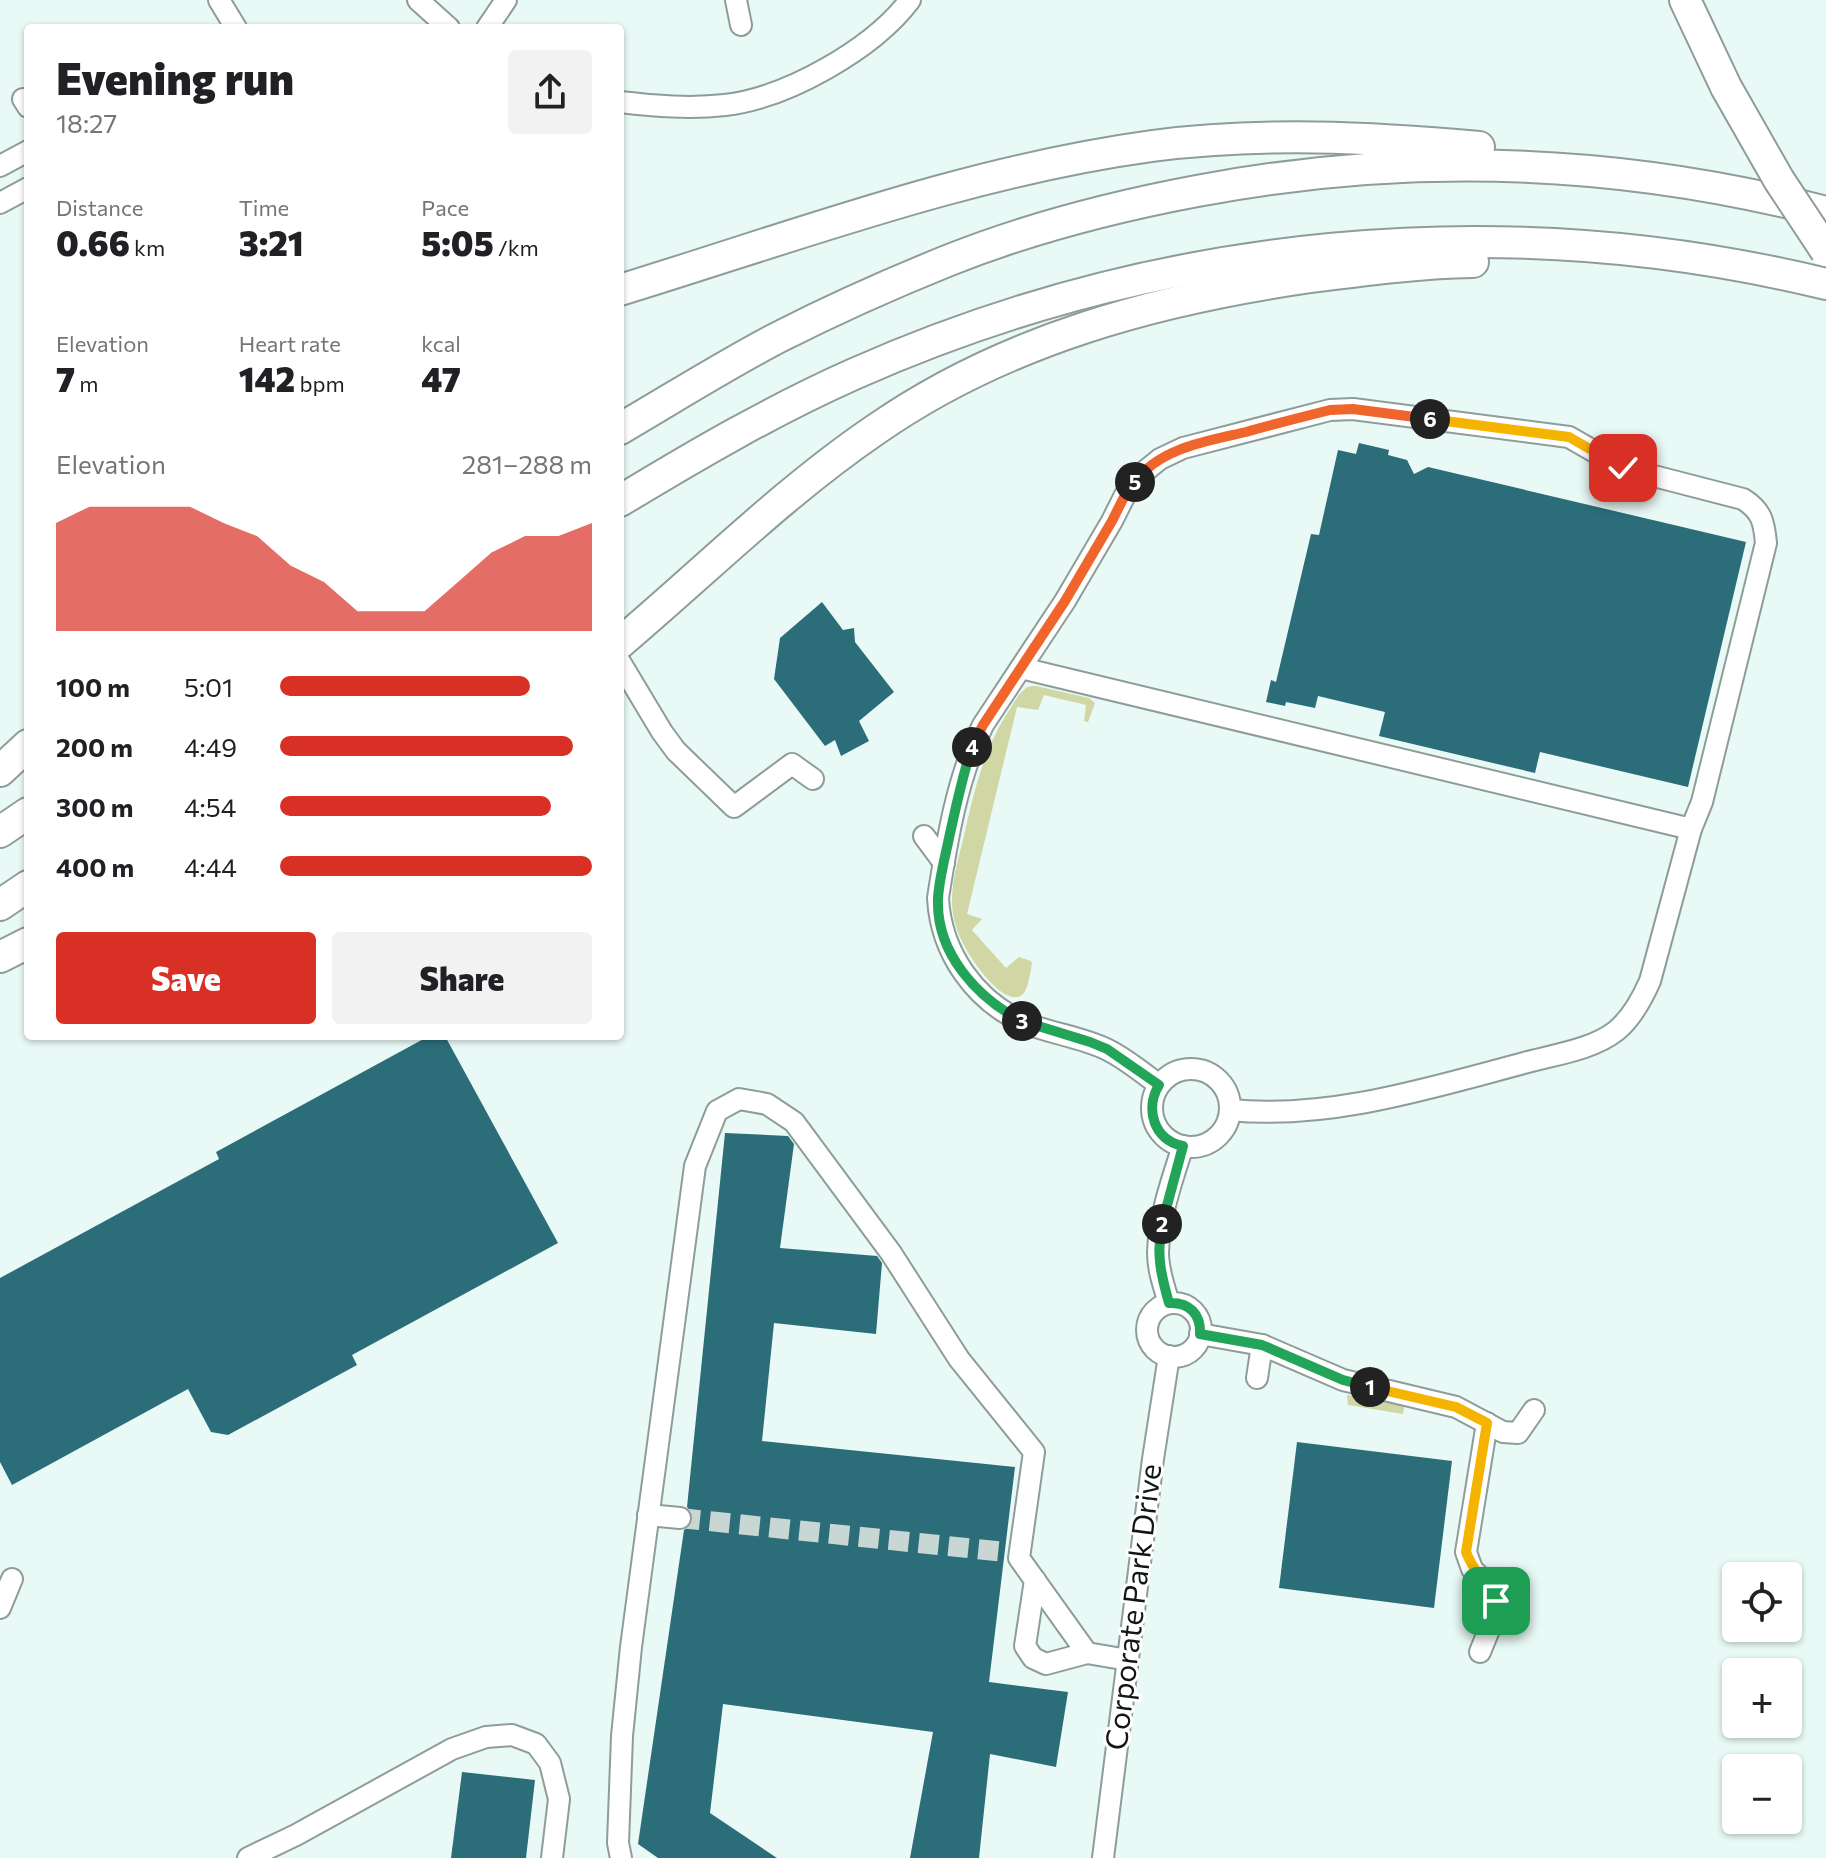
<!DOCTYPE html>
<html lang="en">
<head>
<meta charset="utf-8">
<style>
  :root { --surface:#fff; --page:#f2f2f2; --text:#202124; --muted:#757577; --accent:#d93025 }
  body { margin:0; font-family:Commissioner,sans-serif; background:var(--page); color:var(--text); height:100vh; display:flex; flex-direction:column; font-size:30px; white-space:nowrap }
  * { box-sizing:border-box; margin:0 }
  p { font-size:26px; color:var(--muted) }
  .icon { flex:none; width:44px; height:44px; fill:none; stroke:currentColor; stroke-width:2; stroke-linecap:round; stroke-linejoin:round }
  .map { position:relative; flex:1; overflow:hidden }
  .side { position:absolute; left:24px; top:24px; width:600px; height:1016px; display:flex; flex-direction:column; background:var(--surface); border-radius:8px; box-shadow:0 2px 6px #0004 }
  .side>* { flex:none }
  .controls { position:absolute; left:1722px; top:1562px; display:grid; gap:16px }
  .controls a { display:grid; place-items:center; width:80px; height:80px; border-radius:8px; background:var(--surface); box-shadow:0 2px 6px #0004; font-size:40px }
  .pin { position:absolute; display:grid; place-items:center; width:68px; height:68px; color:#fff; margin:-34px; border-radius:16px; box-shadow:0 4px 12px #0006 }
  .km { position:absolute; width:40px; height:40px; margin:-20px; border-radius:50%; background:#222; color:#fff; font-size:22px; line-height:40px; text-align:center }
  .round { display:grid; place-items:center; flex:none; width:84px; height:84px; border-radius:8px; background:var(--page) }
  .head { display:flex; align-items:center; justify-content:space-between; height:136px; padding:0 32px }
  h1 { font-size:44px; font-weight:800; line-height:60px }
  .stats { display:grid; grid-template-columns:repeat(3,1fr); gap:12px; height:136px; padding:8px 32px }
  .stats div { display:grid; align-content:center }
  .stats b { font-size:34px; font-weight:800 }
  .stats small { font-size:22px; font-weight:400 }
  .stats p { font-size:22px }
  .chart { height:224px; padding:16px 32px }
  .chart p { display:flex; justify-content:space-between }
  .chart svg { width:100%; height:144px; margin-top:8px; fill:var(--accent); opacity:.7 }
  .action { display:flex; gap:16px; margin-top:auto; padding:16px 32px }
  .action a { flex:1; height:92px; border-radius:8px; background:var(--accent); color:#fff; font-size:32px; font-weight:800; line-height:92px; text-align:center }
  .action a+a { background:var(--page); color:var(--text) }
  ul { padding:0 32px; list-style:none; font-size:26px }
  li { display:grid; grid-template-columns:128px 96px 1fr; align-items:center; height:60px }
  li i { height:20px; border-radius:10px; background:var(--accent) }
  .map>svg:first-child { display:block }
  .grass { fill:#d0d6a4 }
  .building { fill:#2c6d7a }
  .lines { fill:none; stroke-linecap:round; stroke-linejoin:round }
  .minor-tunnel { stroke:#c9d7d4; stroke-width:20; stroke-dasharray:20 10; stroke-linecap:butt }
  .minor-casing { stroke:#8e9d99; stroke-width:24 }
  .highway-casing { stroke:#8e9d99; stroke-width:34 }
  .minor { stroke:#fff; stroke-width:20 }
  .highway { stroke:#fff; stroke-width:30 }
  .highway-bridge-casing { stroke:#8e9d99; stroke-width:34; stroke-linecap:butt }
  .highway-bridge { stroke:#fff; stroke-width:30 }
  .split-1-casing { stroke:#fff; stroke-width:16 }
  .split-2-casing { stroke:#fff; stroke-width:16 }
  .split-3-casing { stroke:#fff; stroke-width:16 }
  .split-4-casing { stroke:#fff; stroke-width:16 }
  .split-5-casing { stroke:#fff; stroke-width:16 }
  .split-6-casing { stroke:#fff; stroke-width:16 }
  .split-7-casing { stroke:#fff; stroke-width:16 }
  .split-1 { stroke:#f5b400; stroke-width:10 }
  .split-2 { stroke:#22a559; stroke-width:10 }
  .split-3 { stroke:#22a559; stroke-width:10 }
  .split-4 { stroke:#22a559; stroke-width:10 }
  .split-5 { stroke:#f0652b; stroke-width:10 }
  .split-6 { stroke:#f0652b; stroke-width:10 }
  .split-7 { stroke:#f5b400; stroke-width:10 }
  .labels { text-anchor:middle; stroke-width:6; stroke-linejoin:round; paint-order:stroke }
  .street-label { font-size:30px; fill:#121716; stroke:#fff }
</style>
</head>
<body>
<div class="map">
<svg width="1826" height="1858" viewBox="0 0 1826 1858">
  <rect width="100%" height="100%" fill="#e9f9f5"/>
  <!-- grass -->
  <g class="grass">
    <path d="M1036 686 1089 698 1095 703 1088 722 1084 721 1086 705 1044 695 1038 710 1017 707 967 914 982 919 972 930 1006 968 1019 957 1031 961 1032 964C1030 972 1029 987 1023 994 1006 1010 973 962 966 949 960 938 955 926 953 914 949 888 958 861 964 836 974 791 984 748 1010 709 1014 703 1018 694 1025 689 1028 686 1031 686 1036 686Z"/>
    <polygon points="1347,1395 1405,1403 1403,1414 1348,1405"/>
  </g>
  <!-- building -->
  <g class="building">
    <polygon points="1359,443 1389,450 1388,455 1407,460 1414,474 1428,467 1746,542 1688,787 1540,752 1535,773 1379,736 1385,712 1318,696 1315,708 1286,702 1285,706 1266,702 1271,680 1276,682 1311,534 1319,535 1338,450 1356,454"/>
    <polygon points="822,602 843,630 854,628 855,642 894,692 859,721 869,741 841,756 835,740 825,746 774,679 780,638"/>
    <polygon points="429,1036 445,1036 558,1243 352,1355 357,1365 228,1435 211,1432 188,1389 12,1485 0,1462 0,1278 219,1159 216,1152"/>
    <polygon points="725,1133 788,1136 794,1144 780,1248 877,1256 882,1263 876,1334 774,1323 762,1441 1015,1467 989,1682 1068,1692 1056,1767 990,1754 979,1858 910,1858 933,1732 723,1704 710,1813 777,1858 658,1858 638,1844 684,1530 690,1526 693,1520 692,1513 687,1507"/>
    <polygon points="1297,1442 1452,1461 1434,1608 1279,1588"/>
    <polygon points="462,1772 535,1780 526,1858 451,1858"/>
  </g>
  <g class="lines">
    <!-- minor-tunnel -->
    <polyline class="minor-tunnel" points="680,1518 1005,1552"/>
    <defs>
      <g id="minor">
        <polyline points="219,0 236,28"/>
        <polyline points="418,0 449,28"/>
        <polyline points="736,0 741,25"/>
        <polyline points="487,28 506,0"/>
        <polyline points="23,99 28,107"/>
        <path d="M620 102C655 106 690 109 725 105 787 98 873 49 910 0"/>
        <polyline points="0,166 28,151"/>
        <polyline points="0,203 28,188"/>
        <polyline points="620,662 662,732 676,751 734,807 792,764 813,779"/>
        <polyline points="1021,668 1691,829"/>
        <polyline points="924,836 944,863"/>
        <circle cx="1191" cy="1108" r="39"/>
        <path d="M1159 1085C1143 1073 1126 1059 1108 1050 1082 1037 1052 1034 1025 1023 975 1001 941 953 938 898 947 840 957 778 983 725L1065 601 1112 521 1125 495 1139 476 1160 459 1183 448 1330 410 1353 409 1569 437 1623 468 1743 499C1762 511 1764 522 1766 543L1702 802 1691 829 1650 981C1642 999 1631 1019 1616 1031 1592 1050 1552 1055 1524 1063 1430 1088 1328 1120 1230 1110"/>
        <path d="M1169 1303C1164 1287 1158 1270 1158 1253 1159 1216 1172 1180 1183 1146"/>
        <circle cx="1174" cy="1330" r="27"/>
        <polyline points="1200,1334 1262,1345 1343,1380 1456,1407 1503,1432 1518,1433 1534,1410"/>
        <polyline points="1257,1378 1262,1345"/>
        <polyline points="648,1515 680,1518"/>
        <polyline points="1035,1580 1025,1646 1033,1658 1046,1664 1087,1653"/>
        <polyline points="0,1608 12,1579"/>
        <polyline points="1480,1652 1493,1620 1496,1601 1487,1584 1472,1569 1466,1552 1487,1423"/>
        <polyline points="248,1858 296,1835 452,1749 486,1737 512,1735 536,1744 550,1763 559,1799 552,1858"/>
        <polyline points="621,1858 618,1843 622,1736 631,1647 695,1166 717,1111 739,1099 767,1104 794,1122 891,1253 959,1359 1034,1452 1019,1558 1087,1653 1128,1660"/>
        <polyline points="1103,1858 1153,1459 1169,1356"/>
      </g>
      <g id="highway">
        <polyline points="1685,0 1726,87"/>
        <path d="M620 290C796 236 969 171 1152 146 1261 132 1370 137 1479 147"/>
        <path d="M620 429C673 398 725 365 779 337 834 309 890 284 947 261 1027 229 1112 207 1197 191 1408 151 1618 158 1826 212"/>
        <path d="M620 501C696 455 773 410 854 374 1158 239 1502 205 1826 284"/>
        <path d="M620 643C704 572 784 492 875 430 1004 340 1157 299 1311 277 1364 270 1419 263 1473 262"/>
        <polyline points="0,771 28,745"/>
        <polyline points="0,832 28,813"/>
        <polyline points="0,905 28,886"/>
        <polyline points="0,957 28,943"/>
      </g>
    </defs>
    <!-- minor casing -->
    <use href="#minor" class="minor-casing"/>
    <!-- highway casing -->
    <use href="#highway" class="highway-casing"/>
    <!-- minor -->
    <use href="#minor" class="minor"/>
    <!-- highway -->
    <use href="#highway" class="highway"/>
    <defs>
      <polyline id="highway-bridge" points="1726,87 1779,180 1826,251"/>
    </defs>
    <!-- highway-bridge casing -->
    <use href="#highway-bridge" class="highway-bridge-casing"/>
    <!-- highway-bridge -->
    <use href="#highway-bridge" class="highway-bridge"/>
  </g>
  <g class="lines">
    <defs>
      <path id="split-1" d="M1370 1387 1456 1407 1487 1423 1466 1552C1473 1571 1486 1583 1496 1601"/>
      <path id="split-2" d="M1162 1224C1156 1254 1161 1275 1169 1303 1189 1302 1201 1314 1200 1334L1262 1345 1343 1380 1370 1387"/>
      <path id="split-3" d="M1022 1021 1090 1042 1107 1049 1159 1085C1145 1108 1153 1140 1183 1146L1162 1224"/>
      <path id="split-4" d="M972 747C962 777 956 807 949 838 945 858 939 879 938 899 936 953 977 998 1022 1021"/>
      <polyline id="split-5" points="972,747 983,725 1065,601 1112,521 1125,495 1135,482"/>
      <path id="split-6" d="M1135 482C1159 448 1208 441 1246 432 1274 424 1302 417 1330 410L1353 409 1430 419"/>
      <polyline id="split-7" points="1430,419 1569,437 1623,468"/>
    </defs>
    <!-- split-1 casing -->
    <use href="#split-1" class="split-1-casing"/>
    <!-- split-2 casing -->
    <use href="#split-2" class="split-2-casing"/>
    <!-- split-3 casing -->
    <use href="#split-3" class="split-3-casing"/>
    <!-- split-4 casing -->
    <use href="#split-4" class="split-4-casing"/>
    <!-- split-5 casing -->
    <use href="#split-5" class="split-5-casing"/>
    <!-- split-6 casing -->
    <use href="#split-6" class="split-6-casing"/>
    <!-- split-7 casing -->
    <use href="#split-7" class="split-7-casing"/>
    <!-- split-1 -->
    <use href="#split-1" class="split-1"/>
    <!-- split-2 -->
    <use href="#split-2" class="split-2"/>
    <!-- split-3 -->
    <use href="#split-3" class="split-3"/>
    <!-- split-4 -->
    <use href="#split-4" class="split-4"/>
    <!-- split-5 -->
    <use href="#split-5" class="split-5"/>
    <!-- split-6 -->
    <use href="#split-6" class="split-6"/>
    <!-- split-7 -->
    <use href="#split-7" class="split-7"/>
  </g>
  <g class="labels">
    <!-- street labels -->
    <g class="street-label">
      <text transform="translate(1134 1607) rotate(-83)" y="10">Corporate Park Drive</text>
    </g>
  </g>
</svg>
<div class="controls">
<a><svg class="icon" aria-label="locate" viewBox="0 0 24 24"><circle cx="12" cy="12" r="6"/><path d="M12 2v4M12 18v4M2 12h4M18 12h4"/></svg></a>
<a>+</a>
<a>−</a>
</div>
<div class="pin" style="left:1496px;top:1601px;background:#1e9e55"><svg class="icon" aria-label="arrive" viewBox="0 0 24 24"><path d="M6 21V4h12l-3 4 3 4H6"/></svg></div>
<div class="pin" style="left:1623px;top:468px;background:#d93025"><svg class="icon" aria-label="check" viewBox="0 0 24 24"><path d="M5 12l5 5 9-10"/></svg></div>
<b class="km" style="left:1370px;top:1387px">1</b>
<b class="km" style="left:1162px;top:1224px">2</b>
<b class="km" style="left:1022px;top:1021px">3</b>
<b class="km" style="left:972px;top:747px">4</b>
<b class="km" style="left:1135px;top:482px">5</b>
<b class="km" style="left:1430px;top:419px">6</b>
<section class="side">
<div class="head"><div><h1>Evening run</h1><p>18:27</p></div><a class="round"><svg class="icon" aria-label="share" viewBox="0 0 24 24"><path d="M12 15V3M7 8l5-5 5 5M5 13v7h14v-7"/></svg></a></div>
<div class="stats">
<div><p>Distance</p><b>0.66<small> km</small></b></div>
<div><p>Time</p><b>3:21</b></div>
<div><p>Pace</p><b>5:05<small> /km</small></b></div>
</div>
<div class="stats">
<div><p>Elevation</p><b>7<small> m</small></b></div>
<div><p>Heart rate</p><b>142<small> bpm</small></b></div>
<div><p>kcal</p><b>47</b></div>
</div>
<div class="chart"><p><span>Elevation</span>281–288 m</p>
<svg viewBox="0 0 160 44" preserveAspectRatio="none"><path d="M0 44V11L10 6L20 6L30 6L40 6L50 11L60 15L70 24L80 29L90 38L100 38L110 38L120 29L130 20L140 15L150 15L160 11V44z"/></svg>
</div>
<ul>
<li><b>100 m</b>5:01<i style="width:80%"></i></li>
<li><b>200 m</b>4:49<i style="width:94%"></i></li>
<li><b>300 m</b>4:54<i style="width:87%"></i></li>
<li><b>400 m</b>4:44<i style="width:100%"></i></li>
</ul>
<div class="action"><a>Save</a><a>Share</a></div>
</section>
</div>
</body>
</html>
